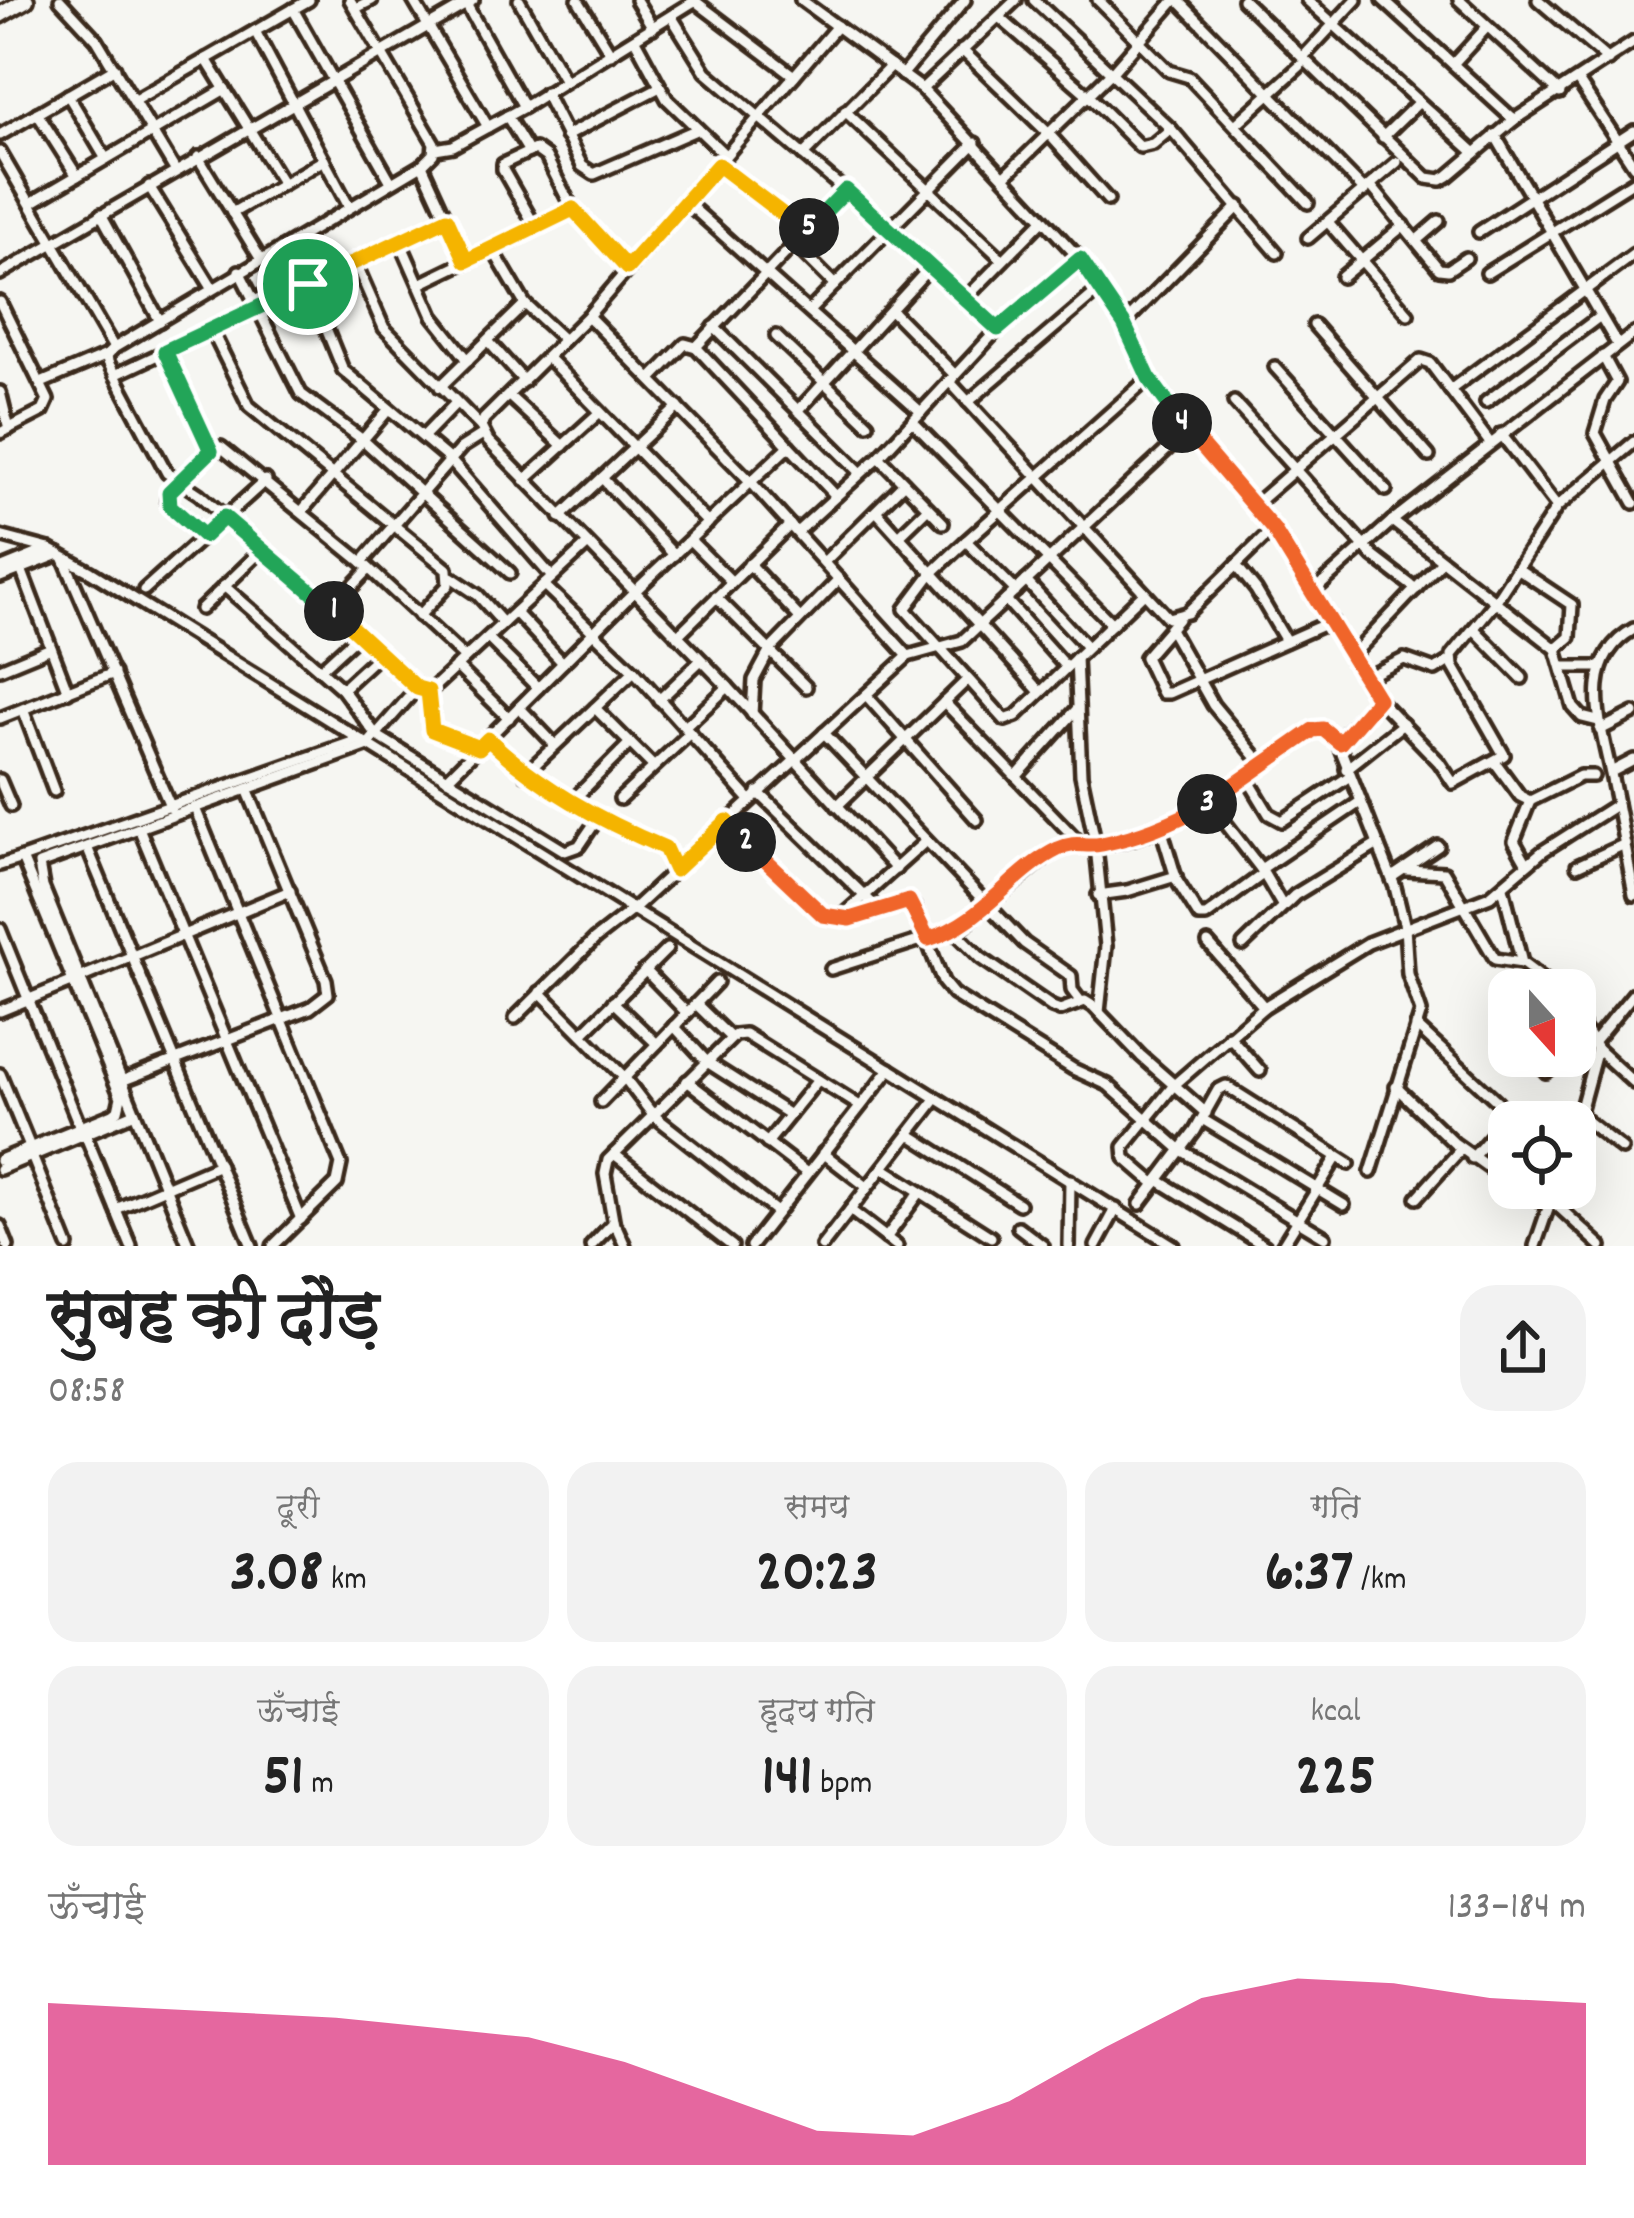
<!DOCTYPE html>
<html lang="hi">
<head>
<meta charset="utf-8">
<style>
  :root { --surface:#fff; --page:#f2f2f2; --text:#222; --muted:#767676; --accent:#db2777 }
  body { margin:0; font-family:Dekko,"Playpen Sans Deva",sans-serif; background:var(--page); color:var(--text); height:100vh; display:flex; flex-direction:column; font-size:45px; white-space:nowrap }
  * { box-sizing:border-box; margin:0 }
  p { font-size:39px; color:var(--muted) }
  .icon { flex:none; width:66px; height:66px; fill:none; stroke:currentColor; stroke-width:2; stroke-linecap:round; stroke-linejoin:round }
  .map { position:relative; height:1246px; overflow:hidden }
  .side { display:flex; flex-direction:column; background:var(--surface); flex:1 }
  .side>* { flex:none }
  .needle { width:78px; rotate:159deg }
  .controls { position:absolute; left:1488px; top:969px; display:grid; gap:24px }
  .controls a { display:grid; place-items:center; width:108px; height:108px; border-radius:24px; background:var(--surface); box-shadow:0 12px 48px #0002; font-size:60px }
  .pin { position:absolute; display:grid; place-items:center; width:102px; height:102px; color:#fff; margin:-51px; border:6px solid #fff; border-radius:50%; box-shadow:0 3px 12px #0007 }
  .km { position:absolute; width:60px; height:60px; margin:-30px; border-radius:50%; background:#222; color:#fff; font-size:33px; line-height:60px; text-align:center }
  .round { display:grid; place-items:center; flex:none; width:126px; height:126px; border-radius:36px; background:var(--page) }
  .summary { display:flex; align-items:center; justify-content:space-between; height:204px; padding:0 48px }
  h1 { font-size:66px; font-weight:700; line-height:90px }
  .stats { display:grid; grid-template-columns:repeat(3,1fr); gap:18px; height:204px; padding:12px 48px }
  .stats div { display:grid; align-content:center; border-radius:30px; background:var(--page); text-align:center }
  .stats b { font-size:60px; font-weight:700 }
  .stats small { font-size:33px; font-weight:400 }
  .stats p { font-size:33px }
  .chart { height:336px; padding:24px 48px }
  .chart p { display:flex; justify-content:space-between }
  .chart svg { width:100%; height:216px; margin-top:12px; fill:var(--accent); opacity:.7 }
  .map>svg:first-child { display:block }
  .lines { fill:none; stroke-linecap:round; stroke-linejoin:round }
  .minor-casing { stroke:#3b2a1e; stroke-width:18 }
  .primary-casing { stroke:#3b2a1e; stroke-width:22 }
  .minor { stroke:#f6f6f2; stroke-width:9 }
  .primary { stroke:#f6f6f2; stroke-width:14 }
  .split-1-casing { stroke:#fff; stroke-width:24 }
  .split-2-casing { stroke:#fff; stroke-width:24 }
  .split-3-casing { stroke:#fff; stroke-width:24 }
  .split-4-casing { stroke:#fff; stroke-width:24 }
  .split-5-casing { stroke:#fff; stroke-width:24 }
  .split-6-casing { stroke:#fff; stroke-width:24 }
  .split-1 { stroke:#22a559; stroke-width:15 }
  .split-2 { stroke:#f5b400; stroke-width:15 }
  .split-3 { stroke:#f0652b; stroke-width:15 }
  .split-4 { stroke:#f0652b; stroke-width:15 }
  .split-5 { stroke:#22a559; stroke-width:15 }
  .split-6 { stroke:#f5b400; stroke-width:15 }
</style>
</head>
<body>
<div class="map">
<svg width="1634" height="1246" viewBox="0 0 1634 1246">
  <rect width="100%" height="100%" fill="#f6f6f2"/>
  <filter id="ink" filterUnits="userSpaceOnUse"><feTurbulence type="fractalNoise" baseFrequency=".00833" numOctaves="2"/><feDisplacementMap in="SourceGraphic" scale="24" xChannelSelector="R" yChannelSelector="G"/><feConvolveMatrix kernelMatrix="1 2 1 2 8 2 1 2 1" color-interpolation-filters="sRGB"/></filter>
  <g filter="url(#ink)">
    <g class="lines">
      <defs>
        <g id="minor">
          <polyline points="60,0 97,40 175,170"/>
          <polyline points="350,0 434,143 433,154 422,165 114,348 107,355 108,362 167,473 199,494 423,691 432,689 587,545"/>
          <polyline points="413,0 488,127"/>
          <polyline points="519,0 565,81"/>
          <polyline points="578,0 611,54"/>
          <polyline points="636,0 653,28"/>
          <polyline points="801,0 922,89 1080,259 1124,324 1149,378 1187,431 1273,529 1378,699 1439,762 1453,783 1504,755 1453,666 1452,655 1495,602 1557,507 1634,442"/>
          <polyline points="1034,0 1171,129 1277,253"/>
          <polyline points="1098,0 1169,71 1189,77 1308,203"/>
          <polyline points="1178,0 1365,191"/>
          <polyline points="1243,0 1427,178 1441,180 1448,176 1514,120"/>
          <polyline points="1307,0 1475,153"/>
          <polyline points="1383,0 1514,120 1634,42"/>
          <polyline points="1459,0 1560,93"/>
          <polyline points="1538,0 1608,60"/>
          <polyline points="695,1 794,76"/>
          <polyline points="466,4 524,107"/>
          <polyline points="356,8 372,0"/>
          <polyline points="293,9 391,182"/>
          <polyline points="671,16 706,72 890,229 998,329"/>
          <polyline points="999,17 1087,94 1140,147 1153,144 1171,129"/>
          <polyline points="837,26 588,316 484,419 481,427 488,441 728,687 896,869"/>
          <polyline points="255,31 349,207"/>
          <polyline points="635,40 667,99 725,155"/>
          <polyline points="962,50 1048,133 1108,200"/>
          <polyline points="1304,56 1356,0"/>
          <polyline points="206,59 283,184"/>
          <polyline points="1453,64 1487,27"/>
          <polyline points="902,75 965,0"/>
          <polyline points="1578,81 1634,166"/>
          <polyline points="922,89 1016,0"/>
          <polyline points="545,93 582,166 594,174 698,129"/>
          <polyline points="68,95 106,159"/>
          <polyline points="135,100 309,0"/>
          <polyline points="845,111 1003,260"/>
          <polyline points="37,113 77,176"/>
          <polyline points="507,116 529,152"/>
          <polyline points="1235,125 1300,66"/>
          <polyline points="0,135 115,68"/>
          <polyline points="1495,135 1617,344"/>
          <polyline points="566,136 658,88"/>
          <polyline points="1383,137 1419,102"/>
          <polyline points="435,149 453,146 524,107 696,0"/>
          <polyline points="0,152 114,348"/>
          <polyline points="803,155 891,66"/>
          <polyline points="198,157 260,258"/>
          <polyline points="422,165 466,261"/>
          <polyline points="718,165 806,232"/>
          <polyline points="1005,176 1113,71 1175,0"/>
          <polyline points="149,186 212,288"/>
          <polyline points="1371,186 1439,269 1448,270 1466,258"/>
          <polyline points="685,201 921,412"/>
          <polyline points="31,203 225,89"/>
          <polyline points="232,213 324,160"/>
          <polyline points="101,214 160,321"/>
          <polyline points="1328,222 1408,314"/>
          <polyline points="535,226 503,170 503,164 535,149 546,157 573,210 627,268"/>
          <polyline points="1479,232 1634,131"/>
          <polyline points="1308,238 1397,162"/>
          <polyline points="1417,240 1439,221"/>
          <polyline points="400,241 433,316 468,360"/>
          <polyline points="795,245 835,285"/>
          <polyline points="492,248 525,304 564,340"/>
          <polyline points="355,262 384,328 481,427"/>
          <polyline points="239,271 301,394 363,440 510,573"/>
          <polyline points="1487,273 1634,181"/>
          <polyline points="0,274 473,0"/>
          <polyline points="1342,277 1404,225"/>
          <polyline points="308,284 343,370 450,460 552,577"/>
          <polyline points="420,284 573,210"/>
          <polyline points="965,299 1043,220"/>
          <polyline points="0,302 48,400 43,411 0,433"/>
          <polyline points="891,310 955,375"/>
          <polyline points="809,311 975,143"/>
          <polyline points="588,316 751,482 908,656"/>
          <polyline points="1124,324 1239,206"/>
          <polyline points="1314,325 1429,456"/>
          <polyline points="714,327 860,472"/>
          <polyline points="211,329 249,406 447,569 448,585 419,616"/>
          <polyline points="776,336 868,424"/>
          <polyline points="488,341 524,381"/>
          <polyline points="696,347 846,190"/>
          <polyline points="165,351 211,451"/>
          <polyline points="1603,356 1617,382 1605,400 1595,433 1634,503"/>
          <polyline points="548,358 708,523"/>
          <polyline points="1275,367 1386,490"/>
          <polyline points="115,375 447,219"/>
          <polyline points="651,379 685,344 696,347 836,496"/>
          <polyline points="949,381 1168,618 1187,613 1273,529"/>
          <polyline points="41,383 107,355"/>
          <polyline points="440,387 525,304"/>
          <polyline points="1450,390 1634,254"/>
          <polyline points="0,392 9,429"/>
          <polyline points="509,396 563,446"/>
          <polyline points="968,402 1100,289"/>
          <polyline points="1234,402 1373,556 1416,589"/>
          <polyline points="1486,402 1599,317"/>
          <polyline points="798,411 931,266"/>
          <polyline points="913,422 1112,624"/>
          <polyline points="1501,434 1557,507"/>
          <polyline points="423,437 456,403"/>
          <polyline points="879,457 943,523"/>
          <polyline points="602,478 674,555"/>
          <polyline points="525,480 600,412"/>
          <polyline points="1253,506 1421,360 1430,363 1490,443"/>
          <polyline points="302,511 389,409"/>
          <polyline points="876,511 1040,692"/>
          <polyline points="560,517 678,407"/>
          <polyline points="1392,521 1556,649 1573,707 1582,717 1598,721"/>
          <polyline points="797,532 879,457 998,329 1080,259"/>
          <polyline points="0,536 49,549 91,572 1174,1246"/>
          <polyline points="204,536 167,500 169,492 211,451 221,447 362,562 465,658"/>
          <polyline points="899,536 928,508"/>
          <polyline points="690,540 731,581"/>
          <polyline points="966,541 1016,591"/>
          <polyline points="64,559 171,808"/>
          <polyline points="362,562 461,448 483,434"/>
          <polyline points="824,562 904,483"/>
          <polyline points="749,564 799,617"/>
          <polyline points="1236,565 1256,590 1286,641"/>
          <polyline points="0,569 49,549"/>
          <polyline points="21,569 68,692"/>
          <polyline points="1518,569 1572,605 1570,637 1556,649"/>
          <polyline points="0,577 59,554"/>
          <polyline points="451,577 478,595 503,623"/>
          <polyline points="1026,581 1087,647"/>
          <polyline points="544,585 634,671 750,800"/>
          <polyline points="224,586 342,689 376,735 565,851 579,846 598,818"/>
          <polyline points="144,590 266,480"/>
          <polyline points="1314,591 1392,521 1634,333"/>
          <polyline points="1144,593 1016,716 1005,720 905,609 932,573 966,541 1149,378"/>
          <polyline points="716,597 806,687"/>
          <polyline points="1006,600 1066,667"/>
          <polyline points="201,609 262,550"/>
          <polyline points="331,609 369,569"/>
          <polyline points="515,612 563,663"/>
          <polyline points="1178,619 1145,657 1162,693 1169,693 1332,621"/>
          <polyline points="1170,629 1213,705 1262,764"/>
          <polyline points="1474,629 1522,678"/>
          <path d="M1634 629C1574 662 1604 733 1613 784 1621 821 1627 858 1634 895"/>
          <polyline points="677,636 790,525"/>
          <polyline points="488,638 538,688"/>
          <polyline points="1352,656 1442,561"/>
          <polyline points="1076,658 1081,775 1096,846 1106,946 1099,1012"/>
          <polyline points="456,666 509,718"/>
          <polyline points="1565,667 1601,667"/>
          <polyline points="0,669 51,648"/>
          <polyline points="320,670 358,635"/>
          <polyline points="1365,678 1404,659 1435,670 1451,660"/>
          <polyline points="342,689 380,654"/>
          <polyline points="428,691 432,730 479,748"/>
          <polyline points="866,695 977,820"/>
          <polyline points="659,700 701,660"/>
          <path d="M944 702 1078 841C1141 864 1261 764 1313 730L1323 729 1340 743"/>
          <polyline points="519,707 555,745"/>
          <polyline points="595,708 653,766"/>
          <polyline points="23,709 54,791"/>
          <polyline points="752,714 754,680 770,650 839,579"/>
          <polyline points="0,718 114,673"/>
          <polyline points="685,727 728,687"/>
          <polyline points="1600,730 1634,713"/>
          <polyline points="824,733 1024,943 1071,976 1072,990 1081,1002"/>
          <path d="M488 739C540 788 599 820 665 848L675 870"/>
          <polyline points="1495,762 1520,796 1530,801 1580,776 1593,776"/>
          <polyline points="1346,769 1403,724"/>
          <polyline points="1611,772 1634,760"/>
          <polyline points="525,774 634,671"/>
          <polyline points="1246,776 1269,814 1282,821 1350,776"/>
          <polyline points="1016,777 1078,708"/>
          <polyline points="447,779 633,593 789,446"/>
          <polyline points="0,780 11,806"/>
          <polyline points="758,792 878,909"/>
          <polyline points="620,799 690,733"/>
          <polyline points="571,802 630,743"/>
          <polyline points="1210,803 1261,869 1282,905"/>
          <polyline points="837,806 967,680"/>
          <polyline points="195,808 341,1164 337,1183 273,1246"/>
          <polyline points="727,821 823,915 850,919 909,901 914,906 943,982 953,994 1073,1069 1108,1085 1181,1150 1325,1237"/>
          <polyline points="139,828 301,1219"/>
          <polyline points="1161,828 1177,881 1199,916 1206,916 1263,874"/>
          <polyline points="87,847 252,1246"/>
          <polyline points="1527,864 1514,841 1530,801"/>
          <polyline points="0,865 22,858"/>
          <polyline points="1577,866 1625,844"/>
          <polyline points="1261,869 1360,802"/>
          <polyline points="1407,870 1444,872 1495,959 1522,963 1558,990"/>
          <polyline points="1392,877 1438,846"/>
          <polyline points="1503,887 1522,963"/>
          <polyline points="1098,895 1127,891 1176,876"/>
          <polyline points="841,917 926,841"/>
          <polyline points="0,929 80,1127"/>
          <polyline points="954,931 981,958 1052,1007 1060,1010 1085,1001 1093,1006 1141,1056 1206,1113"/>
          <polyline points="1208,943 1264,1007"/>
          <polyline points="1243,945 1295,895 1378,844"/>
          <polyline points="831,969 962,927 1048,855 1078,841"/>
          <polyline points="645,970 687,1013"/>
          <polyline points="82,977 290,891"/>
          <polyline points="540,992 624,1077 653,1115 777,1212"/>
          <polyline points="613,1002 657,1044"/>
          <polyline points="696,1004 731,1038"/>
          <polyline points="0,1011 74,981"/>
          <polyline points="1575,1014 1597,1049 1634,1083"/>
          <polyline points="515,1018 595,939 631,911 908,656 962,641 1187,431"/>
          <polyline points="674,1026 707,1062 790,1115"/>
          <polyline points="1416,1026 1498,1102"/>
          <polyline points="582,1034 667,949"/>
          <polyline points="1229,1036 1260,1071"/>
          <polyline points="1593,1043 1634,993"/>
          <polyline points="1546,1072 1567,1056"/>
          <polyline points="0,1074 30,1147"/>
          <polyline points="124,1080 310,1008 328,994 326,980 247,789"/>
          <polyline points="687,1081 807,1173"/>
          <polyline points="1396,1087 1454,1143 1509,1182"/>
          <polyline points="601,1102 717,982"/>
          <polyline points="135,1113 189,1246"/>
          <polyline points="1579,1115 1622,1149"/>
          <polyline points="1202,1119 1344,1205"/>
          <polyline points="1575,1130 1597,1049"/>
          <polyline points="85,1134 131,1246"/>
          <polyline points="909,1134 1019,1204"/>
          <polyline points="767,1143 818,1080"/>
          <polyline points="823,1153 867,1187"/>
          <polyline points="614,1154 732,1246"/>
          <polyline points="32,1156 68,1246"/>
          <polyline points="1472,1158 1496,1131"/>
          <polyline points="0,1160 113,1114 118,1110 121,1097 22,858 358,740"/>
          <polyline points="883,1168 991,1237"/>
          <polyline points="0,1169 135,1113 43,887 39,864 366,746 417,688"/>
          <polyline points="1371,1172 1421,1012 1408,974 1405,927 1395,887 1340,748 1344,735 1378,699"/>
          <polyline points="1158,1180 1265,1246"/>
          <polyline points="1155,1184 1125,1158 1124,1147 1174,1085 1264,1007 1368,943 1490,896 1543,851 1617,804"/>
          <polyline points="1519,1188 1548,1205"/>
          <polyline points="1417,1198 1461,1149"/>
          <polyline points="1550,1199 1601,1246"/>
          <polyline points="1140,1204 1195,1131 1218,1090 1226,1086 1349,1164"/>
          <polyline points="116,1209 219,1165"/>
          <polyline points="850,1210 897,1246"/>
          <polyline points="614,1225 605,1174 608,1160 735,1035 745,1034 860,1106"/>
          <polyline points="0,1226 8,1246"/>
          <polyline points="1018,1227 1043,1246"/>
          <polyline points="886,1238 920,1192"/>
          <polyline points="591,1246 611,1225 617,1228 625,1246"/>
          <polyline points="751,1246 890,1069"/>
          <polyline points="822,1246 936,1099"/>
          <polyline points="1069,1246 1070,1180"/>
          <polyline points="1096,1246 1116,1209"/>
          <polyline points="1282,1246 1337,1157"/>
          <polyline points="1535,1246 1555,1188"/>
        </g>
        <polyline id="primary" points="0,15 26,0"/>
      </defs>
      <!-- minor casing -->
      <use href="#minor" class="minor-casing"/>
      <!-- primary casing -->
      <use href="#primary" class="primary-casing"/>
      <!-- minor -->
      <use href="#minor" class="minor"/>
      <!-- primary -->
      <use href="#primary" class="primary"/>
    </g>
  </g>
  <g class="lines" filter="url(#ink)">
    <defs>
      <polyline id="split-1" points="308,284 165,351 211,451 169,492 170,506 204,536 224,517 334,611"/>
      <path id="split-2" d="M334 611 417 688 428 691 432 730 479 748 488 739C540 788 599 820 665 848L675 870 727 821 746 842"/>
      <path id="split-3" d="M746 842 823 915 850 919 909 901 928 939C986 921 1009 873 1058 849 1078 840 1084 848 1102 844 1141 836 1173 823 1207 804"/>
      <polyline id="split-4" points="1182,423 1274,530 1378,699 1340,743 1323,729 1313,730 1207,804"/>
      <polyline id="split-5" points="809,228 846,190 998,329 1080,259 1124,324 1149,378 1182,423"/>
      <polyline id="split-6" points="308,284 447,219 466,261 573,209 627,268 718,165 806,232 809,228"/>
    </defs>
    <!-- split-1 casing -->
    <use href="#split-1" class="split-1-casing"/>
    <!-- split-2 casing -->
    <use href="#split-2" class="split-2-casing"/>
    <!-- split-3 casing -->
    <use href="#split-3" class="split-3-casing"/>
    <!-- split-4 casing -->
    <use href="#split-4" class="split-4-casing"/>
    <!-- split-5 casing -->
    <use href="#split-5" class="split-5-casing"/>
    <!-- split-6 casing -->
    <use href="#split-6" class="split-6-casing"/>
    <!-- split-1 -->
    <use href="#split-1" class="split-1"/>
    <!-- split-2 -->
    <use href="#split-2" class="split-2"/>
    <!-- split-3 -->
    <use href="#split-3" class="split-3"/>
    <!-- split-4 -->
    <use href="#split-4" class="split-4"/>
    <!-- split-5 -->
    <use href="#split-5" class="split-5"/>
    <!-- split-6 -->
    <use href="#split-6" class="split-6"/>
  </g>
</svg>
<div class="controls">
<a><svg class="needle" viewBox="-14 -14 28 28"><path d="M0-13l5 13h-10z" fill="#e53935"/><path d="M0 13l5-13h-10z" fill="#767676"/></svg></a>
<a><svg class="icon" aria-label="locate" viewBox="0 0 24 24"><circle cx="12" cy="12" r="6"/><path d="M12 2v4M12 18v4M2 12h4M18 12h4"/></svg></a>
</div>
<div class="pin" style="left:308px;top:284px;background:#1e9e55"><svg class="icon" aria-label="arrive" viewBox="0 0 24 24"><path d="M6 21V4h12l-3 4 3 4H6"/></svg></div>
<b class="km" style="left:334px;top:611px">1</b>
<b class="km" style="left:746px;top:842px">2</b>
<b class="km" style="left:1207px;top:804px">3</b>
<b class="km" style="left:1182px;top:423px">4</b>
<b class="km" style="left:809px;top:228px">5</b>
</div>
<section class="side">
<div class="summary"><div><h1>सुबह की दौड़</h1><p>08:58</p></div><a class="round"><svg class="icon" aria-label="share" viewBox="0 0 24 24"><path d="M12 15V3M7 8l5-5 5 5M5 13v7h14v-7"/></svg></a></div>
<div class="stats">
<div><p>दूरी</p><b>3.08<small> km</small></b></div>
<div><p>समय</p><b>20:23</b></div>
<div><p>गति</p><b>6:37<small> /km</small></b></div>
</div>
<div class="stats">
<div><p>ऊँचाई</p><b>51<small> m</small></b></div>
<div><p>हृदय गति</p><b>141<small> bpm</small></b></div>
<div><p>kcal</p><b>225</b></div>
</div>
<div class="chart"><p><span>ऊँचाई</span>133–184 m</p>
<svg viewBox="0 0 160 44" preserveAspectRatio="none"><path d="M0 44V11L10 12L20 13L30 14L40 16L50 18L60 23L70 30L80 37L90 38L100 31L110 20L120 10L130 6L140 7L150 10L160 11V44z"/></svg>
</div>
</section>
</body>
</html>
